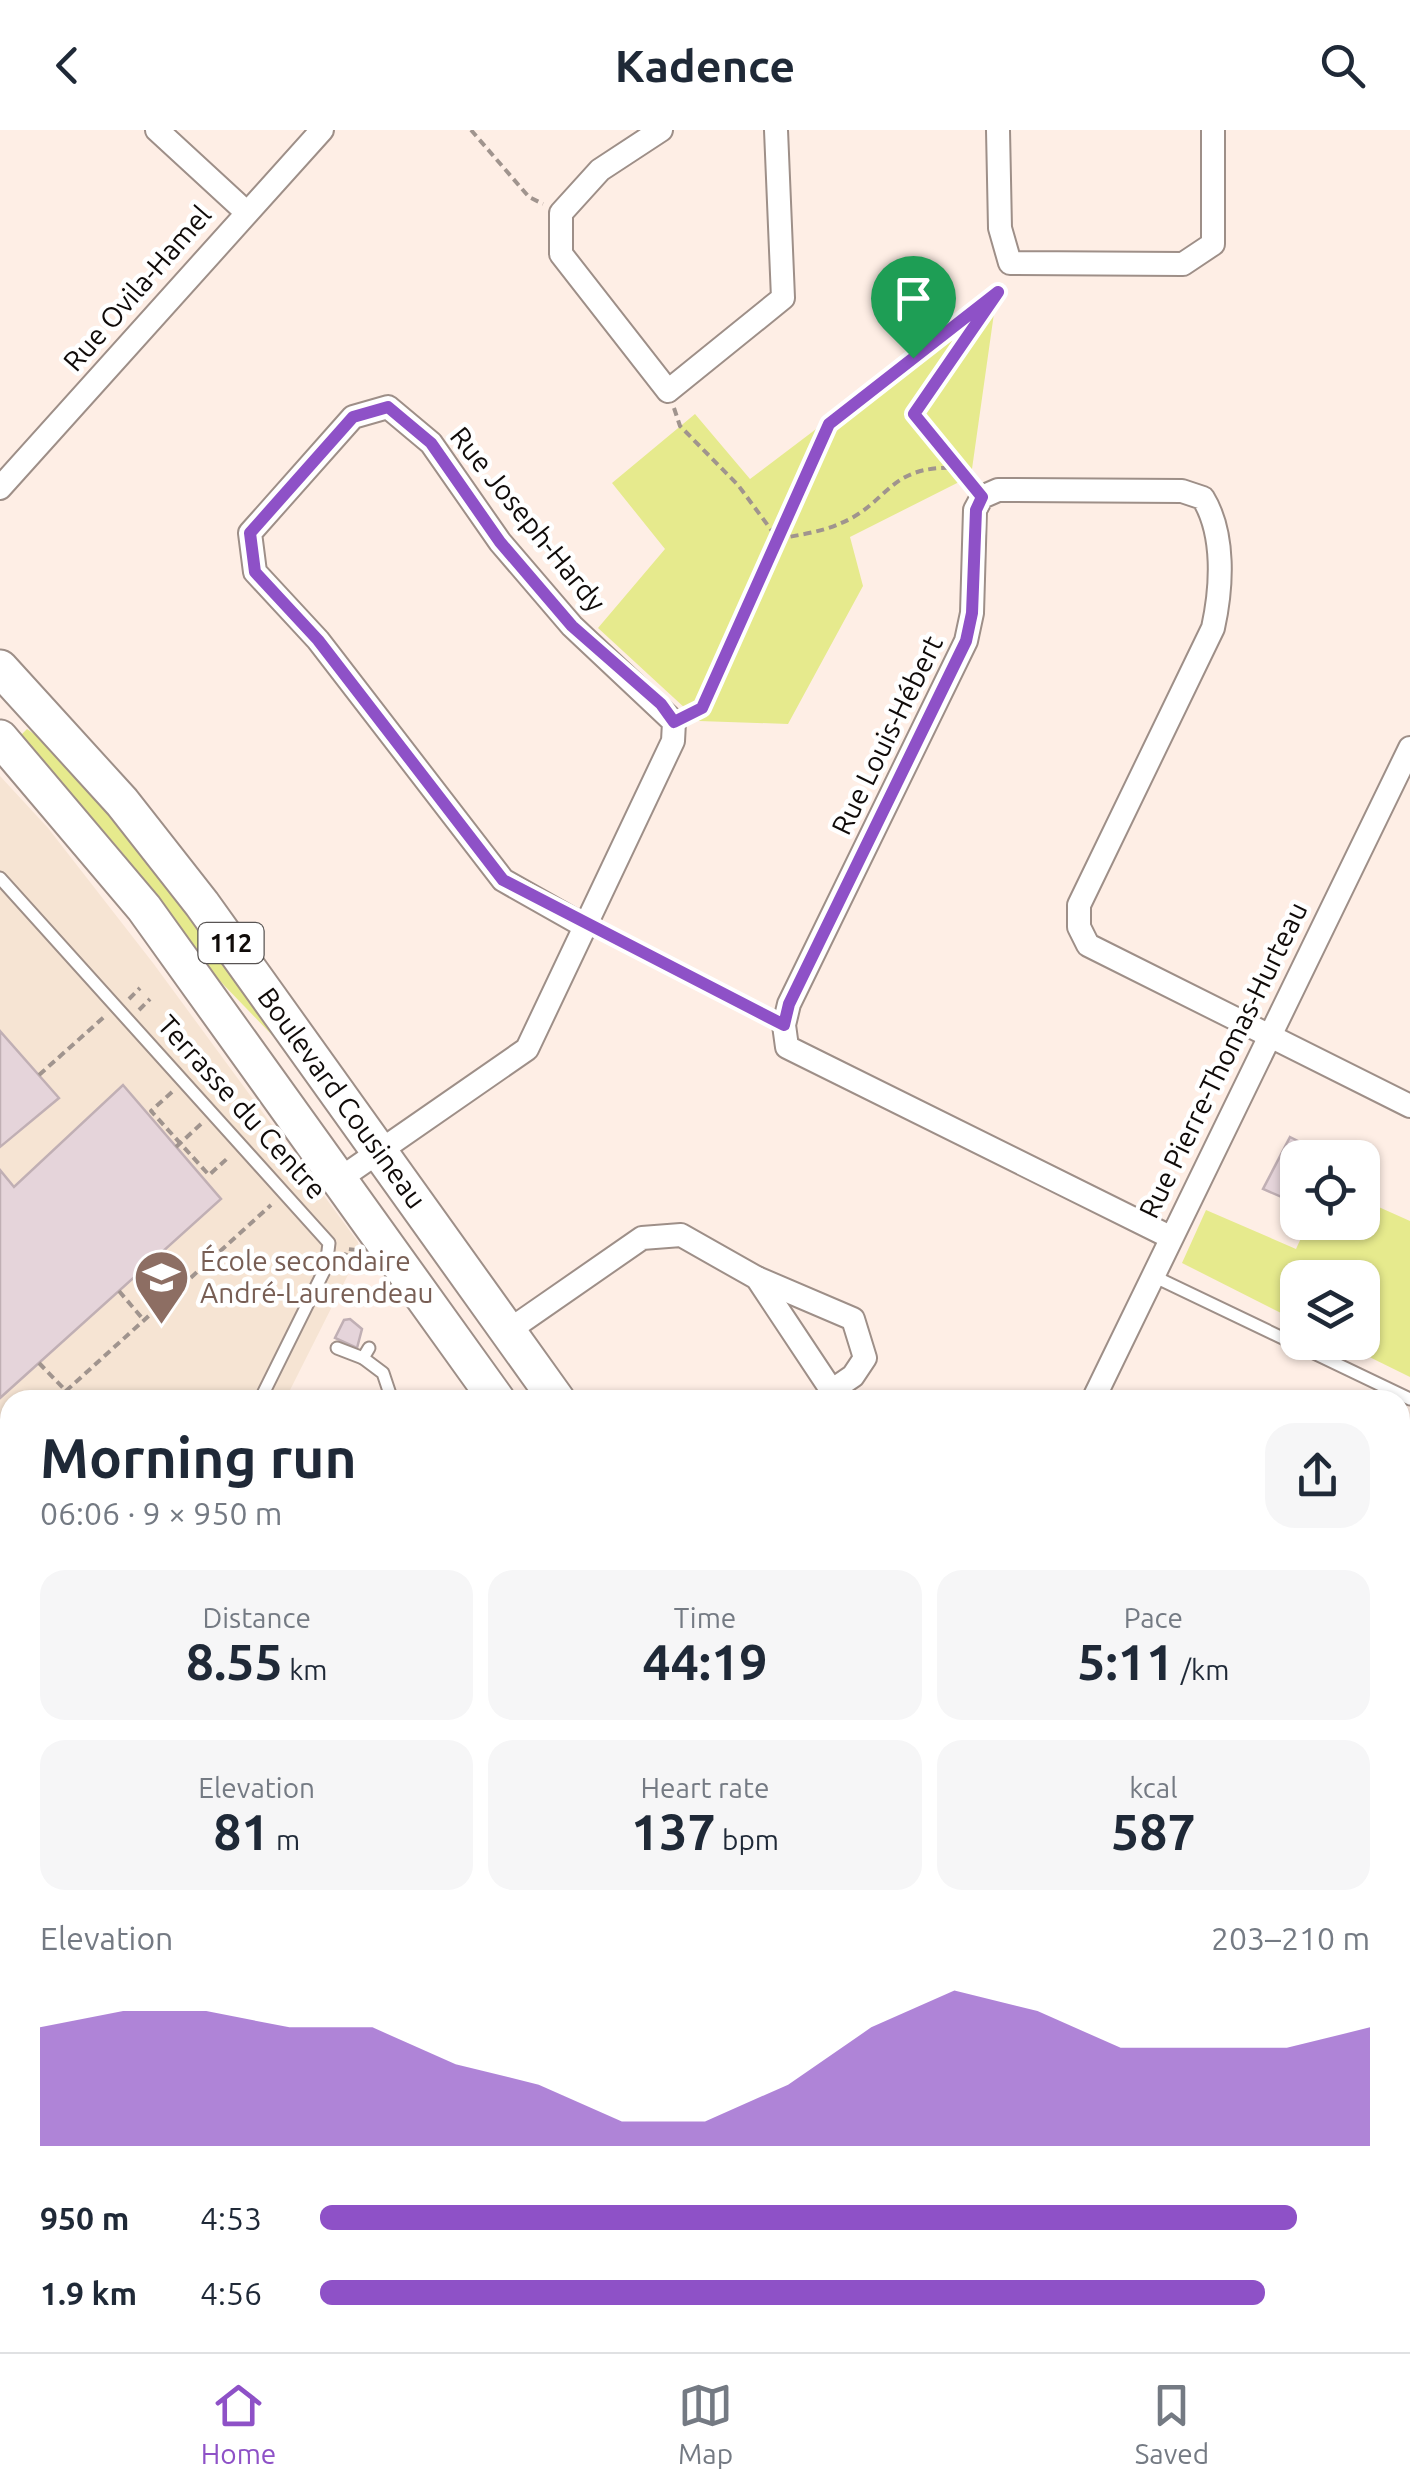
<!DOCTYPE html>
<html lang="en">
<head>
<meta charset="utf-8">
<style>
  :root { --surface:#fff; --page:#f6f6f7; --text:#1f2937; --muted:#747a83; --line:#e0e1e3; --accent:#8e51c7 }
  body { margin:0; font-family:Ubuntu,sans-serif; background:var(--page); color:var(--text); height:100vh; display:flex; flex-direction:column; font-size:38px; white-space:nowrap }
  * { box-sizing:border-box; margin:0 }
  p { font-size:32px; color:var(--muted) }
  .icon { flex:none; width:55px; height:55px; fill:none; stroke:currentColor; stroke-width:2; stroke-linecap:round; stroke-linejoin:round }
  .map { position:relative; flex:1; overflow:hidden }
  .details { position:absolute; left:0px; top:1260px; width:1410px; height:962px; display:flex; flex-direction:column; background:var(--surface); border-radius:30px 30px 0 0; box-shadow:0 2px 8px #0004 }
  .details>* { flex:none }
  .controls { position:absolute; left:1280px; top:1010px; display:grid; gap:20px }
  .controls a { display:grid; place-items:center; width:100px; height:100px; border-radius:20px; background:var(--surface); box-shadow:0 2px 8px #0004; font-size:50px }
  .pin { position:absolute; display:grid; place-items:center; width:85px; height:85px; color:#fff; margin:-102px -42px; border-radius:50% 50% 50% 0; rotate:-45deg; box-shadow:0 0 10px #0007 }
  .pin .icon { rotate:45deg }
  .round { display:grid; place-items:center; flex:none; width:105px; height:105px; border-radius:30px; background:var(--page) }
  .overview { display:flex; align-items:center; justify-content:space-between; height:170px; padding:0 40px }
  h1 { font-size:55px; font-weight:700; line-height:75px }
  .figures { display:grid; grid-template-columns:repeat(3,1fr); gap:15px; height:170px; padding:10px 40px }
  .figures div { display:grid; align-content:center; border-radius:25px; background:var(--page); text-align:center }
  .figures b { font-size:50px; font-weight:700 }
  .figures small { font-size:28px; font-weight:400 }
  .figures p { font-size:28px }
  .chart { height:280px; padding:20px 40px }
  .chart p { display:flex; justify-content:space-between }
  .chart svg { width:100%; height:180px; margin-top:10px; fill:var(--accent); opacity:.7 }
  ul { padding:0 40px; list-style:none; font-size:32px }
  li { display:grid; grid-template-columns:160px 120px 1fr; align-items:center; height:75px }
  li i { height:25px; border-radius:12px; background:var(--accent) }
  header { display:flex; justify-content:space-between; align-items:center; height:130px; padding:0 40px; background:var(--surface); font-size:45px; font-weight:700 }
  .tabs { display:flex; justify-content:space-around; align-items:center; height:140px; border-top:2px solid var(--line); background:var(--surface); font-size:28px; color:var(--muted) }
  .tabs a { display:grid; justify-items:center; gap:5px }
  .tabs .selected { color:var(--accent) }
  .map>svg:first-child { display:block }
  .education { fill:#f6e4d3 }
  .green { fill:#e6ea8d }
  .building { fill:#e5d4da; stroke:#c0afb4; stroke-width:2.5 }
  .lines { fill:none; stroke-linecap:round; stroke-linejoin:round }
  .service-casing { stroke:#9e8f88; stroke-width:15 }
  .minor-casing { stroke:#9e8f88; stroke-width:26 }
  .primary-casing { stroke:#9e8f88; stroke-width:39 }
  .path { stroke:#a0948e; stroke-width:4; stroke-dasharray:8 5; stroke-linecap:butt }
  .service { stroke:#fff; stroke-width:11 }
  .minor { stroke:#fff; stroke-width:22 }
  .primary { stroke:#fff; stroke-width:35 }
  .route-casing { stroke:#fff; stroke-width:20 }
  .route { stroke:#8e51c7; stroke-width:12 }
  .labels { text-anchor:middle; stroke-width:9; stroke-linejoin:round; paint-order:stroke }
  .shield { fill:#fff; stroke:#585453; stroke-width:2.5 }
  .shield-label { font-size:25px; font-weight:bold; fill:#100b09 }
  .street-label { font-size:28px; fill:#100b09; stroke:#fff }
  .education-label { font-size:28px; fill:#785e54; stroke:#fff; text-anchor:start }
</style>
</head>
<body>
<header><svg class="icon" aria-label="back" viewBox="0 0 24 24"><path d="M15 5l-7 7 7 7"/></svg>Kadence<svg class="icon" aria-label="search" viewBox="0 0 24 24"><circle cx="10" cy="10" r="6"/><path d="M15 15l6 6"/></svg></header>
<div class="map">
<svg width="1410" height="2222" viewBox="0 0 1410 2222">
  <rect width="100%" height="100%" fill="#feeee5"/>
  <!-- education -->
  <polygon class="education" points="0,646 48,698 153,833 358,1112 359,1123 285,1270 10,1270 10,1664 0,1652"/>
  <!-- green -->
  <g class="green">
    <polygon points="997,162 971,346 850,407 863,456 788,594 699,591 598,498 665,419 612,353 695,284 750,349"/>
    <polygon points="27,599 55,619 158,743 275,903 272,905 219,850 121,721 21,605"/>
    <polygon points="1363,1070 1410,1091 1410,1247 1341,1213 1362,1212 1362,1148 1298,1148 1297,1191 1182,1133 1206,1080 1296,1119 1308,1093 1362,1092"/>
    <polygon points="1410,1740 1410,2222 1267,2222 1260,2213 1400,2212 1400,1757"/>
  </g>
  <!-- building -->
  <g class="building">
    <polygon points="0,901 59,968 0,1017"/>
    <polygon points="123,955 221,1069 0,1268 0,1040 14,1057"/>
    <polygon points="1290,1007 1324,1024 1298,1028 1298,1074 1263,1059"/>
    <polygon points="350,1189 362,1199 357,1218 335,1208 344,1190"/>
  </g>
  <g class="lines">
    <defs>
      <g id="service">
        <polyline points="0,748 329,1113 326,1137 260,1270"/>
        <polyline points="1151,1145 1410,1269"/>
        <polyline points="337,1218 363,1228"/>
        <polyline points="369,1218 363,1228 383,1243 392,1270"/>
        <polyline points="1400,1540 1410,1519"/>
        <polyline points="0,1666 10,1677"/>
        <polyline points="1400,1793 1410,1778"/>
        <polyline points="0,1797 10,1777"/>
      </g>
      <g id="minor">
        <polyline points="157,0 245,81"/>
        <polyline points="661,0 600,40 561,83 561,124 668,261 783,168 776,0"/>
        <polyline points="998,0 1000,98 1010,133 1183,134 1213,114 1213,0"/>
        <polyline points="0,358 322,0"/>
        <polyline points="341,1048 527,919 673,611 674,592 572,496 500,412 431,313 388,277 353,287 250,403 255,442 318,510 503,750 586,797"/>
        <path d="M1170 1107 787 917 784 895 789 874 966 511 972 483 975 380 982 367 998 360 1182 361 1203 368C1225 404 1222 457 1213 498L1079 775V797L1088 815 1410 976"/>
        <polyline points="757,1148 853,1189 865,1228 853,1246 831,1261"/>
        <polyline points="508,1201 642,1108 681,1105 757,1148 838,1270"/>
        <polyline points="1093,1270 1410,618"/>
        <polyline points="0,2058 10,2037"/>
        <polyline points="144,2222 149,2212"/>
        <polyline points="616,2222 620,2212"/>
      </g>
      <g id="primary">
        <polyline points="0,538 122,672 202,774 557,1270"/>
        <polyline points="0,608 144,778 497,1270"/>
        <polyline points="1170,2212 1177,2222"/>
        <polyline points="1230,2212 1237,2222"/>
      </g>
    </defs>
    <!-- service casing -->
    <use href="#service" class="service-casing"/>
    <!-- minor casing -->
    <use href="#minor" class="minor-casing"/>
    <!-- primary casing -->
    <use href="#primary" class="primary-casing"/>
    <!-- path -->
    <g class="path">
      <polyline points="471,0 529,67 543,74"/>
      <polyline points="674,278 680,296 738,355 778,409 702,578 692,583"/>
      <polyline points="955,338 914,284 995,166"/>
      <polyline points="778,409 829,294 997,162 1002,153"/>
      <path d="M778 409C798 405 821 402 839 394 889 374 887 335 955 338L967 351"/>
      <polyline points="604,806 766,886"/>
      <polyline points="129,869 140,858"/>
      <polyline points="139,880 150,869"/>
      <polyline points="39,945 104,887"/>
      <polyline points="172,962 151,981 209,1045 230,1026"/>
      <polyline points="176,1017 201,994"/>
      <polyline points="343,1130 348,1119 356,1120"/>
      <polyline points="119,1161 142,1188"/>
      <polyline points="39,1233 66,1261"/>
      <polyline points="56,1270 271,1075"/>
      <polyline points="0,1322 10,1313"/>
    </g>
    <!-- service -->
    <use href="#service" class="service"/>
    <!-- minor -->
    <use href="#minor" class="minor"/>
    <!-- primary -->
    <use href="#primary" class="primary"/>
  </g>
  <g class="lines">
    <defs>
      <polygon id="route" points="998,162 914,284 982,367 976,380 972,483 966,511 789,874 784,895 503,750 318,510 255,442 250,403 353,287 388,277 431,313 500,412 572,496 661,574 674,592 702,578 829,294"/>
    </defs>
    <!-- route casing -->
    <use href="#route" class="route-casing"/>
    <!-- route -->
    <use href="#route" class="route"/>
  </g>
  <!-- icons -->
  <defs>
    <symbol id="school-pin" viewBox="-11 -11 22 30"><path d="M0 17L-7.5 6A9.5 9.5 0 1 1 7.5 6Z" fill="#8d6e63" stroke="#fff"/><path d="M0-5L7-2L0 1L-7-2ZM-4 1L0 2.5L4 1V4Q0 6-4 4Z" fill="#fff"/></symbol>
  </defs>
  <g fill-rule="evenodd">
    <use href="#school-pin" x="130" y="1116" width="63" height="86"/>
  </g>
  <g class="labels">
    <!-- shield labels -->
    <rect class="shield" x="198.5" y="793" width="65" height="40" rx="8"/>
    <g class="shield-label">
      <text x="231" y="822">112</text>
    </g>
    <!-- street labels -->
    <g class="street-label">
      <text transform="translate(137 158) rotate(-49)" y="10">Rue Ovila-Hamel</text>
      <text transform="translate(528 389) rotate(51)" y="10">Rue Joseph-Hardy</text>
      <text transform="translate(887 605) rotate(-64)" y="10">Rue Louis-Hébert</text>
      <text transform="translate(1223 930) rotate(-64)" y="10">Rue Pierre-Thomas-Hurteau</text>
      <text transform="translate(342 968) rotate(54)" y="10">Boulevard Cousineau</text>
      <text transform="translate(242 977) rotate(48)" y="10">Terrasse du Centre</text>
    </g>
    <!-- education labels -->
    <g class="education-label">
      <text x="200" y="1141">École secondaire<tspan x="200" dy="32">André-Laurendeau</tspan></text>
    </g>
  </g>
</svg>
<div class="controls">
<a><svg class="icon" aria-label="locate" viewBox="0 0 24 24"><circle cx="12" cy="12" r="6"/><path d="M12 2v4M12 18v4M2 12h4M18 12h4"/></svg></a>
<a><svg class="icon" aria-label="layers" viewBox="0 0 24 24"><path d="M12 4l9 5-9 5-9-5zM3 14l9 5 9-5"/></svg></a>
</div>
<div class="pin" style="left:913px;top:228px;background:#1e9e55"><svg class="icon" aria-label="arrive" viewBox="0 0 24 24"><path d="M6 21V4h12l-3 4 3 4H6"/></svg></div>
<section class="details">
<div class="overview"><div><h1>Morning run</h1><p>06:06 · 9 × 950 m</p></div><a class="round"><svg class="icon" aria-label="share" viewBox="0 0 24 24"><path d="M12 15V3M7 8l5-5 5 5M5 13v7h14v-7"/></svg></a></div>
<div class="figures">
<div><p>Distance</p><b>8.55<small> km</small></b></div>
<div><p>Time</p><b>44:19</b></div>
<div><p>Pace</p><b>5:11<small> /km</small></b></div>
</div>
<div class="figures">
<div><p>Elevation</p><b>81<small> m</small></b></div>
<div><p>Heart rate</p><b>137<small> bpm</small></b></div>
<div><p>kcal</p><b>587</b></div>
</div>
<div class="chart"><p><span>Elevation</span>203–210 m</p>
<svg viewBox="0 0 160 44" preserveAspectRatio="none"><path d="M0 44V15L10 11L20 11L30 15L40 15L50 24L60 29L70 38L80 38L90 29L100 15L110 6L120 11L130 20L140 20L150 20L160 15V44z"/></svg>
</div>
<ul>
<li><b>950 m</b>4:53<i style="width:93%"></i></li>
<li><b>1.9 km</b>4:56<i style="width:90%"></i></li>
</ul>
</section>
</div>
<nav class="tabs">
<a class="selected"><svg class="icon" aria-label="home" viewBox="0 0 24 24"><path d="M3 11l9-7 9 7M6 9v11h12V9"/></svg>Home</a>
<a><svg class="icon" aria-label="map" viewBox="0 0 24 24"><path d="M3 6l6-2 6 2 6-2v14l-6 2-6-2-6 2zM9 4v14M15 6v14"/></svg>Map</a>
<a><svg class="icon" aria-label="saved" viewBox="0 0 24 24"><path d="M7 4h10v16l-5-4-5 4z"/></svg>Saved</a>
</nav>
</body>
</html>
